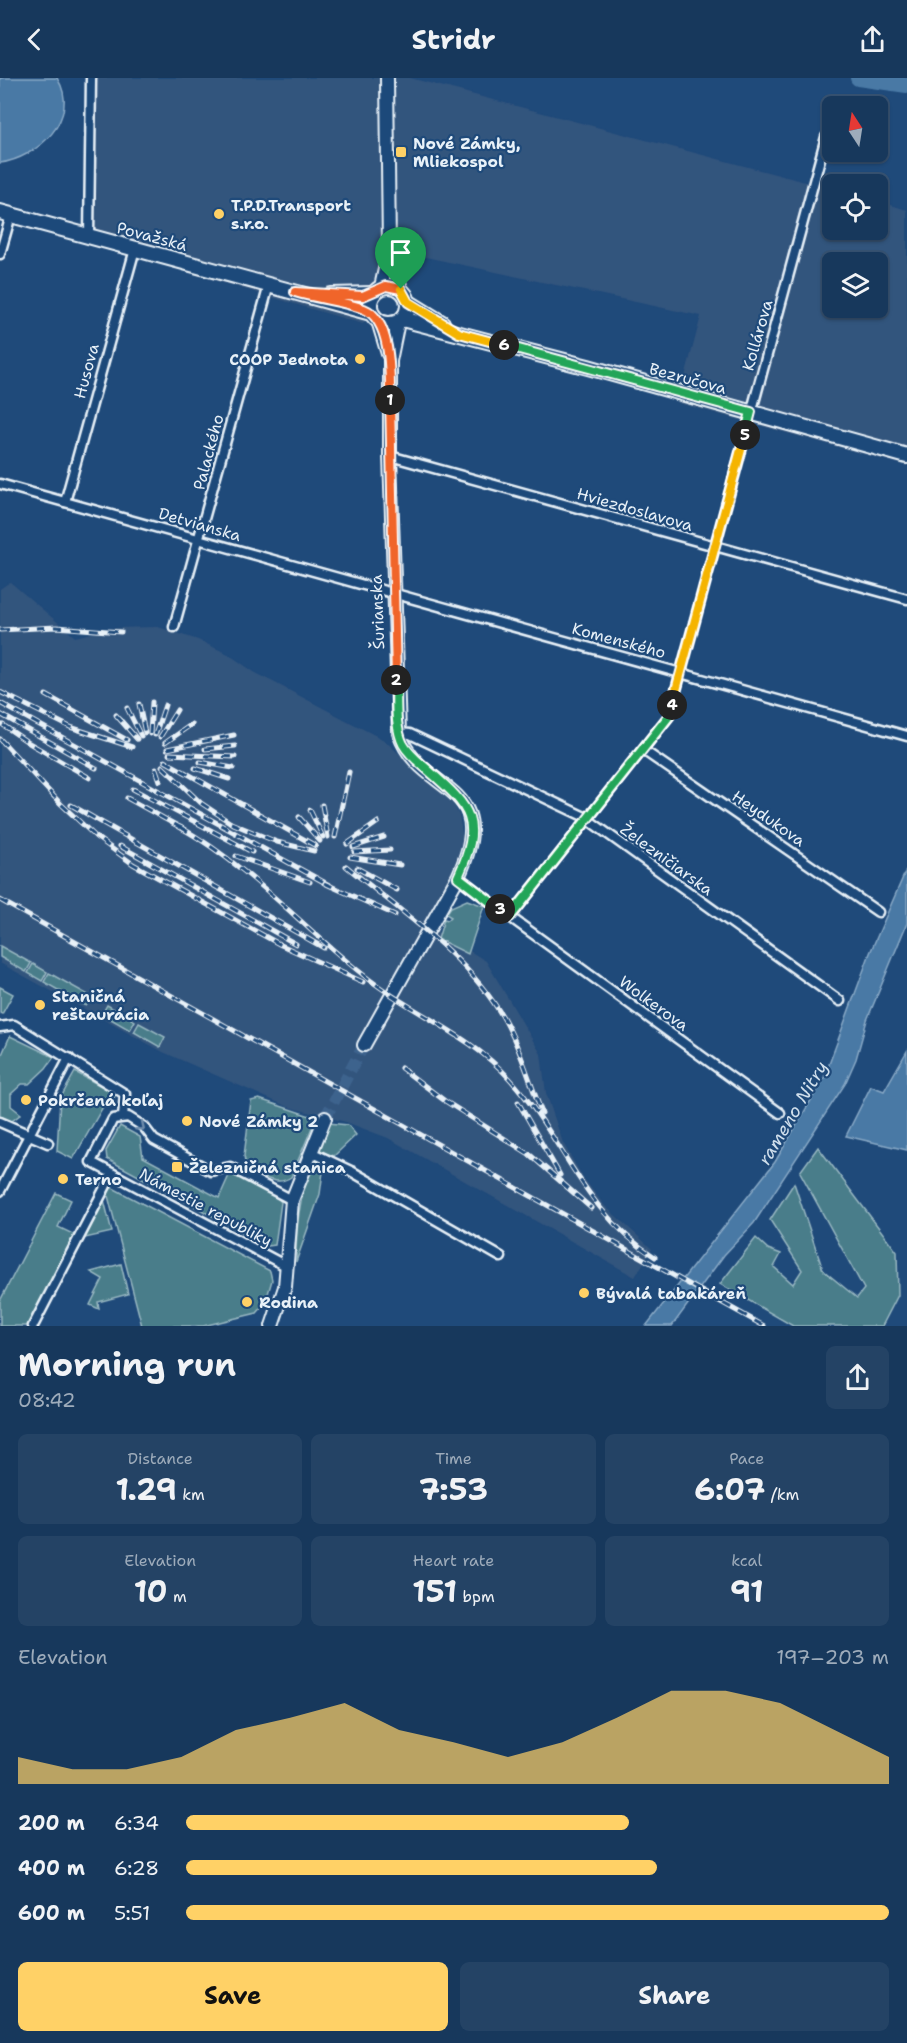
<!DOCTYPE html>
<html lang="en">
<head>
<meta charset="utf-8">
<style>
  :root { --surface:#17385c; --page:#244365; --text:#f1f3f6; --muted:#9eacbb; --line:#365272; --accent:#ffd166 }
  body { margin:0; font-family:"Shantell Sans",sans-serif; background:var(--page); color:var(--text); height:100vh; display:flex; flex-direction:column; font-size:22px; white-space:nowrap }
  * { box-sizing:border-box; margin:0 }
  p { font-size:20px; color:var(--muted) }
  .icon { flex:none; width:33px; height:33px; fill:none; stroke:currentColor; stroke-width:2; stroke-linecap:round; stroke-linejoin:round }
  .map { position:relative; height:1248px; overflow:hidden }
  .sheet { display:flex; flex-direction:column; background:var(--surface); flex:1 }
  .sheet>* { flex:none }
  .needle { width:39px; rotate:348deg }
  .tools { position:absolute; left:822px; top:18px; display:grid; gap:12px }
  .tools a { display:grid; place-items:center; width:66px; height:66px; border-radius:9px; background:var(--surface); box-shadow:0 2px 4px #0004,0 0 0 2px var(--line); font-size:30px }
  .pin { position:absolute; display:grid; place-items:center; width:51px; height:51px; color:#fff; margin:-62px -26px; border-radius:50% 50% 50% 0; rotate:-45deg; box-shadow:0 0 6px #0007 }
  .pin .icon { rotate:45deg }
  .km { position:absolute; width:30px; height:30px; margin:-15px; border-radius:50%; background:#222; color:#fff; font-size:16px; line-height:30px; text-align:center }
  .round { display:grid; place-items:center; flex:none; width:63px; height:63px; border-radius:9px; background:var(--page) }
  .summary { display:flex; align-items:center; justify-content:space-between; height:102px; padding:0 18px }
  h1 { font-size:33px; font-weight:700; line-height:45px }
  .stats { display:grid; grid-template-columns:repeat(3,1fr); gap:9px; height:102px; padding:6px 18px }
  .stats div { display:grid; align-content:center; border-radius:9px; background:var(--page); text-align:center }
  .stats b { font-size:30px; font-weight:700 }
  .stats small { font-size:16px; font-weight:400 }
  .stats p { font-size:16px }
  .chart { height:168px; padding:12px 18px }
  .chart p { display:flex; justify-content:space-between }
  .chart svg { width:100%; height:108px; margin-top:6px; fill:var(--accent); opacity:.7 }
  .button { display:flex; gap:12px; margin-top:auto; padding:12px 18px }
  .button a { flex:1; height:69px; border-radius:9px; background:var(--accent); color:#111; font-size:24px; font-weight:700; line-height:69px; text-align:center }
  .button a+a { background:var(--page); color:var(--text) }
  ul { padding:0 18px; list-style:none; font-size:20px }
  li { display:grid; grid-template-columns:96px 72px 1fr; align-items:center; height:45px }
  li i { height:15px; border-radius:8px; background:var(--accent) }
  header { display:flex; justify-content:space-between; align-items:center; height:78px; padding:0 18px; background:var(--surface); font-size:27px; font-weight:700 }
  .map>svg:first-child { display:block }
  .built { fill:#33547d; fill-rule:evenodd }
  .green { fill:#497d8a; stroke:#98b7c1; stroke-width:1.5 }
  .water { fill:#4979a5; stroke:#89a9c6; stroke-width:1.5 }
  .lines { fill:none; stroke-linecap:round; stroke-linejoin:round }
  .river { stroke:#4979a5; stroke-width:16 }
  .secondary-tunnel { stroke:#3d638d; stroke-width:12; stroke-dasharray:12 6; stroke-linecap:butt }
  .street-casing { stroke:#e8f1f8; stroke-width:13 }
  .secondary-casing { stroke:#e8f1f8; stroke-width:16 }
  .primary-casing { stroke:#e8f1f8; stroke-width:18 }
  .street { stroke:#1f4a7a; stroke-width:8 }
  .secondary { stroke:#1f4a7a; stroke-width:12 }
  .primary { stroke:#1f4a7a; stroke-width:14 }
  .rail-casing { stroke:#e8f1f8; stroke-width:5 }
  .rail { stroke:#1f4a7a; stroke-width:3; stroke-dasharray:9; stroke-linecap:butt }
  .oneway { stroke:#6f8dac }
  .split-1-casing { stroke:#fff; stroke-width:12 }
  .split-2-casing { stroke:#fff; stroke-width:12 }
  .split-3-casing { stroke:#fff; stroke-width:12 }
  .split-4-casing { stroke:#fff; stroke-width:12 }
  .split-5-casing { stroke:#fff; stroke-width:12 }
  .split-6-casing { stroke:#fff; stroke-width:12 }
  .split-7-casing { stroke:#fff; stroke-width:12 }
  .split-1 { stroke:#f0652b; stroke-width:8 }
  .split-2 { stroke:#f0652b; stroke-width:8 }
  .split-3 { stroke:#22a559; stroke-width:8 }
  .split-4 { stroke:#22a559; stroke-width:8 }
  .split-5 { stroke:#f5b400; stroke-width:8 }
  .split-6 { stroke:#22a559; stroke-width:8 }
  .split-7 { stroke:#f5b400; stroke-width:8 }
  .poi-dot { fill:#ffd166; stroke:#1f4a7a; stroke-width:2 }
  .labels { text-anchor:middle; stroke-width:4.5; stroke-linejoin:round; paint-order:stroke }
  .poi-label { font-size:16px; font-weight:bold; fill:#e8f1f8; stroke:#1f4a7a; text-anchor:start }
  .street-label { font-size:16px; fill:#e8f1f8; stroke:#1f4a7a }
  .water-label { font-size:18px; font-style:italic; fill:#d0dfec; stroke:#1f4a7a }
</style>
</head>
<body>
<header><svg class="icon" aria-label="back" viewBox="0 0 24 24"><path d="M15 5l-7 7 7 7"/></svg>Stridr<svg class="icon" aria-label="share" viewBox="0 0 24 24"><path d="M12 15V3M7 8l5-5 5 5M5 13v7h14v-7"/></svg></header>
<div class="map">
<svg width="907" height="1248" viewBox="0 0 907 1248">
  <rect width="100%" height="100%" fill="#1f4a7a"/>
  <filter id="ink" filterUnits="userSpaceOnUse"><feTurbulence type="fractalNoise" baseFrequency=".0167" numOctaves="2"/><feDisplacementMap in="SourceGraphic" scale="12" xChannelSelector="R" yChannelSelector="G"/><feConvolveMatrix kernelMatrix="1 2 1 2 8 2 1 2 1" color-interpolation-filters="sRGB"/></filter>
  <g filter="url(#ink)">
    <!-- built -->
    <g class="built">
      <path d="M97 0H410L832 111V152H878V123L907 132V388L678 325 701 238 402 174 363 246 101 169 93 154ZM832 184H878V230H832Z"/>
      <polygon points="10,504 75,559 113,550 158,549 198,562 228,576 254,594 384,662 453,725 459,737 464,765 454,795 427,847 486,883 541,976 546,1015 563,1065 584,1101 605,1128 652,1171 635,1199 388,1060 346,1044 288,1029 163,974 0,885 0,511"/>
    </g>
    <!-- green -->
    <g class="green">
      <polygon points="467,822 484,828 468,876 438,861 444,841 448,842 451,839 446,836 451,829"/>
      <polygon points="0,868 31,885 26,894 0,879"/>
      <polygon points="33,886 47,894 42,903 28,895"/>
      <polygon points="49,895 92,919 86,928 44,904"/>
      <polygon points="0,909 13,916 2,936 0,935"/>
      <polygon points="107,927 135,943 130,952 102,936"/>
      <polygon points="139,945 165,959 160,969 134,954"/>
      <polygon points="10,958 54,979 46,990 29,1006 22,1006 11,1016 11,1028 21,1036 8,1046 0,1042 0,981"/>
      <polygon points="75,994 116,1016 109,1029 104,1027 73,1081 57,1073 60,1021"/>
      <path d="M259 1021 316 1040 291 1099C275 1110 260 1096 246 1088L244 1078 251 1023Z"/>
      <polygon points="328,1045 348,1047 356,1057 334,1078 322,1074 318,1068"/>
      <polygon points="120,1048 140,1059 143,1079 219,1120 231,1093 274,1115 281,1124 275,1167 268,1168 107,1081 106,1073"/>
      <polygon points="818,1069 897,1174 898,1217 882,1248 793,1248 720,1206 756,1160 768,1171 781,1176 774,1189 793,1206 802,1192 770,1142 794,1105 823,1192 857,1220 864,1211 800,1094"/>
      <path d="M316 1083 324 1086 320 1116 296 1184C296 1149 299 1119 312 1086Z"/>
      <polygon points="109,1108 270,1193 272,1202 265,1226 257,1235 203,1248 142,1248 107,1114"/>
      <polygon points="56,1115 71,1122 58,1149 75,1157 29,1248 0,1248 0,1223"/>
      <polygon points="104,1122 112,1154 81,1161 102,1123"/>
      <polygon points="121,1186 128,1216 98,1224 99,1231 90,1227 103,1201 91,1194"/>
    </g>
    <!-- water -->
    <g class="water">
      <path d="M0 0H57C82 40 37 80 0 85Z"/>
      <polygon points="907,790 907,845 867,942 856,981 845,1006 754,1145 724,1177 672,1248 646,1248 775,1084 824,1000 870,875"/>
      <polygon points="907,973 907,1072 846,1058 871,1008 884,1013"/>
    </g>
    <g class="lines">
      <!-- river -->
      <polyline class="river" points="858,0 907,7"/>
      <!-- secondary-tunnel -->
      <polyline class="secondary-tunnel" points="325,1040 364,967"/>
      <defs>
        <g id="street">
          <polyline points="89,158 91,0"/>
          <polyline points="0,176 11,137"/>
          <polyline points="390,378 907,521"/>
          <polyline points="0,406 907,658"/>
          <polyline points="65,424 135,171"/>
          <polyline points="174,549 269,207"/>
          <polyline points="399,655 410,656 583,738 840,923"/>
          <polyline points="643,672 878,834"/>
          <polyline points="458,799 510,839 669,638 826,59"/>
          <polyline points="510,839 780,1035"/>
          <polyline points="0,949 14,947 125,1016 123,1039"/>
          <polyline points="0,1044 48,1065"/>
          <polyline points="311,1074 351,1093 501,1179"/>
          <polyline points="0,1113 69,980"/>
          <polyline points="286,1188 91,1084 113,1041 128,1039 144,1049 154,1062 211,1093 230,1089 292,1122"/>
          <polyline points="33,1248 112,1096"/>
        </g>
        <g id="secondary">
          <polyline points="387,0 389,169 401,211"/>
          <polyline points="381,209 389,173"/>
          <polyline points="378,243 388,276"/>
          <path d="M364 967 458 799C503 702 420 719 399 655L390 378V283L398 244"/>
          <polyline points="272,1248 285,1209 292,1122 325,1040"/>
        </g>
        <g id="primary">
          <polyline points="0,134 371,235"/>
          <circle cx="389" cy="227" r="19"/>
          <polyline points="331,217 373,216"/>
          <polyline points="408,224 442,245"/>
          <polyline points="402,241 588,289 907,378"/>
        </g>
      </defs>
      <!-- street casing -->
      <use href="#street" class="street-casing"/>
      <!-- secondary casing -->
      <use href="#secondary" class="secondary-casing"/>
      <!-- primary casing -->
      <use href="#primary" class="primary-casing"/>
      <!-- street -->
      <use href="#street" class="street"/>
      <!-- secondary -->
      <use href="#secondary" class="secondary"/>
      <!-- primary -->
      <use href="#primary" class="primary"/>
      <defs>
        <g id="rail">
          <polyline points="0,552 56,549 121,554"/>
          <polyline points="0,614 70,649 132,669"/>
          <polyline points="46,617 127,662"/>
          <polyline points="0,625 331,808"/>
          <polyline points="139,626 145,655"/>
          <polyline points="127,630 141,658"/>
          <polyline points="0,636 96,690"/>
          <polyline points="116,637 137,661"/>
          <polyline points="3,647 29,665 90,700"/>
          <polyline points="150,656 152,624"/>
          <polyline points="155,657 165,627"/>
          <polyline points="160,659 177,632"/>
          <polyline points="0,661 61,726 96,759 133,786 281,867 363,904"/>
          <polyline points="165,665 192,646"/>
          <polyline points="167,671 234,657"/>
          <polyline points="205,671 235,668"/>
          <polyline points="169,676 235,679"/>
          <polyline points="165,683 316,768"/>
          <polyline points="200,684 233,690"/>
          <polyline points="162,688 201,725 231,745"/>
          <polyline points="195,690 229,701"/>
          <polyline points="156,691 160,703"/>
          <polyline points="133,711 252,774"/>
          <polyline points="127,720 185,752"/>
          <polyline points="71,727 324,870"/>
          <polyline points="322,727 328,759"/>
          <polyline points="310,732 323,759"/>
          <polyline points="299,739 320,763"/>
          <polyline points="231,745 277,764 314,773"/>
          <path d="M180 749C255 792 303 851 370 902 416 937 470 957 510 1001 564 1060 582 1133 655 1179"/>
          <polyline points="335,759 349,694"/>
          <polyline points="347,766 378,744"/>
          <polyline points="120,768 296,866"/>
          <polyline points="353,769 384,759"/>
          <polyline points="354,774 390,772"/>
          <polyline points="236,778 310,804"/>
          <polyline points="350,779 400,787"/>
          <path d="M346 788C401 834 468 878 504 941 521 971 529 1003 542 1035"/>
          <polyline points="357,790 397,812"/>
          <polyline points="324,805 395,837"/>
          <polyline points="0,822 764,1248"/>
          <polyline points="401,990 445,1023 529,1076 591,1130"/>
          <polyline points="518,1024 560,1097"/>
        </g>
      </defs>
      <!-- rail casing -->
      <use href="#rail" class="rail-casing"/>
      <!-- rail -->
      <use href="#rail" class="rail"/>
    </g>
    <!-- one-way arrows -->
    <defs><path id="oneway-chevron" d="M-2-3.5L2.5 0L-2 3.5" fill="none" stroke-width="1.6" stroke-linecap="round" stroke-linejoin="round" transform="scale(1.5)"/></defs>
    <use class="oneway" href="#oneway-chevron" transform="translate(141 1049) rotate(39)"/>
  </g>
  <g class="lines" filter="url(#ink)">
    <defs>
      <path id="split-1" d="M390 322C390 298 392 242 364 231 343 223 318 221 295 214L363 218 386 208 401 211"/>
      <polyline id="split-2" points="390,322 396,602"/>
      <path id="split-3" d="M396 602C397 622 394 648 403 666 409 677 420 685 429 693 472 730 483 744 458 799L500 831"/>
      <polyline id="split-4" points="500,831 510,839 669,638 672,627"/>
      <polyline id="split-5" points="672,627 745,357"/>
      <polyline id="split-6" points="504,267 751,334 745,357"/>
      <polyline id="split-7" points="401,211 408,224 459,255 504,267"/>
    </defs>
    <!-- split-1 casing -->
    <use href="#split-1" class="split-1-casing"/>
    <!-- split-2 casing -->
    <use href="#split-2" class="split-2-casing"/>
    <!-- split-3 casing -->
    <use href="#split-3" class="split-3-casing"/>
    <!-- split-4 casing -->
    <use href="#split-4" class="split-4-casing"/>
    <!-- split-5 casing -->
    <use href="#split-5" class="split-5-casing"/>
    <!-- split-6 casing -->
    <use href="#split-6" class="split-6-casing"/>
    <!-- split-7 casing -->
    <use href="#split-7" class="split-7-casing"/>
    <!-- split-1 -->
    <use href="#split-1" class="split-1"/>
    <!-- split-2 -->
    <use href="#split-2" class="split-2"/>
    <!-- split-3 -->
    <use href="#split-3" class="split-3"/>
    <!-- split-4 -->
    <use href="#split-4" class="split-4"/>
    <!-- split-5 -->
    <use href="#split-5" class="split-5"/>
    <!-- split-6 -->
    <use href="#split-6" class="split-6"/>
    <!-- split-7 -->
    <use href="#split-7" class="split-7"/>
  </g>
  <!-- markers -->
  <g class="poi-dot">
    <rect x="395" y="68" width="12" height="12" rx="3"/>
    <circle cx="219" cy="136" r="6"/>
    <circle cx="360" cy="281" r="6"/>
    <circle cx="40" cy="927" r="6"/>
    <circle cx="26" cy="1022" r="6"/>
    <circle cx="187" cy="1043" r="6"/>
    <rect x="171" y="1083" width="12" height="12" rx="3"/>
    <circle cx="63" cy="1101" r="6"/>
    <circle cx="584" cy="1215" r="6"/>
    <circle cx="247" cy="1224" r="6"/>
  </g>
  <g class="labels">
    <!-- poi labels -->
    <g class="poi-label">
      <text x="413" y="71">Nové Zámky,<tspan x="413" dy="18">Mliekospol</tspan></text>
      <text x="231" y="133">T.P.D.Transport<tspan x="231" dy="18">s.r.o.</tspan></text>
      <text x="348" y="287" text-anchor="end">COOP Jednota</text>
      <text x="52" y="924">Staničná<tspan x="52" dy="18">reštaurácia</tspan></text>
      <text x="38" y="1028">Pokrčená koľaj</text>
      <text x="199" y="1049">Nové Zámky 2</text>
      <text x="189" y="1095">Železničná stanica</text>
      <text x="75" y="1107">Terno</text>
      <text x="596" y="1221">Bývalá tabakáreň</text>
      <text x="259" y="1230">Rodina</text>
    </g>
    <!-- street labels -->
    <g class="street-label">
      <text transform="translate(152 158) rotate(15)" y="6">Považská</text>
      <text transform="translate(757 257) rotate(-74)" y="6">Kollárova</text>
      <text transform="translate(86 293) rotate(-75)" y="6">Husova</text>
      <text transform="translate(688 300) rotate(15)" y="6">Bezručova</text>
      <text transform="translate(208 374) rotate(-75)" y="6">Palackého</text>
      <text transform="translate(635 431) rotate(16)" y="6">Hviezdoslavova</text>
      <text transform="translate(200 446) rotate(16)" y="6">Detvianska</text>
      <text transform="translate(377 534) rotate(-92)" y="6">Šurianska</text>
      <text transform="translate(619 562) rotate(15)" y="6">Komenského</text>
      <text transform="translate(769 740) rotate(35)" y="6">Heydukova</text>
      <text transform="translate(667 781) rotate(36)" y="6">Železničiarska</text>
      <text transform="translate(654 925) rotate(36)" y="6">Wolkerova</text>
      <text transform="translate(206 1129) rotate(28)" y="6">Námestie republiky</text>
    </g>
    <!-- water labels -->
    <g class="water-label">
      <text transform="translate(793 1035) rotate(-59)" y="6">rameno Nitry</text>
    </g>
  </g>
</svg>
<div class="tools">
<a><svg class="needle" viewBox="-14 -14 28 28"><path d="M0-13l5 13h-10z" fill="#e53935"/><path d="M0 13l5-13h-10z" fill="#9eacbb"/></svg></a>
<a><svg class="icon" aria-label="locate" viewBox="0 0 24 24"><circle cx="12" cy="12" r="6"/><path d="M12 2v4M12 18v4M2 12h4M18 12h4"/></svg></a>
<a><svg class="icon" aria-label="layers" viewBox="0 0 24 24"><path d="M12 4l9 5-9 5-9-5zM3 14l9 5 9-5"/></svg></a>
</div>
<div class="pin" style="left:401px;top:211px;background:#1e9e55"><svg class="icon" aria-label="arrive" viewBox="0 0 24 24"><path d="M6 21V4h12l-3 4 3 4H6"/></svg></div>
<b class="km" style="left:390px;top:322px">1</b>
<b class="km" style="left:396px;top:602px">2</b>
<b class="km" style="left:500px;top:831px">3</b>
<b class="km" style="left:672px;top:627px">4</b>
<b class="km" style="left:745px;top:357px">5</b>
<b class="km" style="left:504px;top:267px">6</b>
</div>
<section class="sheet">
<div class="summary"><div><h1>Morning run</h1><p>08:42</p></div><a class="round"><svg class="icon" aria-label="share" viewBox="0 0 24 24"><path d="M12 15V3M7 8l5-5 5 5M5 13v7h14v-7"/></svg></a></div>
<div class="stats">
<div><p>Distance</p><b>1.29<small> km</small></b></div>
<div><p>Time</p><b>7:53</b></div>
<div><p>Pace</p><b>6:07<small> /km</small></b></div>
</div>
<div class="stats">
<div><p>Elevation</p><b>10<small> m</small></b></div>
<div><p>Heart rate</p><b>151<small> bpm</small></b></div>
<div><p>kcal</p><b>91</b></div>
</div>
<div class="chart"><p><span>Elevation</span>197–203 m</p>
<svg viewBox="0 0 160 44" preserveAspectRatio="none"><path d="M0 44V33L10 38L20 38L30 33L40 22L50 17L60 11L70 22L80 27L90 33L100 27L110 17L120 6L130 6L140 11L150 22L160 33V44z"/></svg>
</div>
<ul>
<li><b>200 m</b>6:34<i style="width:63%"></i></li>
<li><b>400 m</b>6:28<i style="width:67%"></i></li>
<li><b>600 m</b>5:51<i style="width:100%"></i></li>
</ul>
<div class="button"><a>Save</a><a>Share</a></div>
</section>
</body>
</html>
